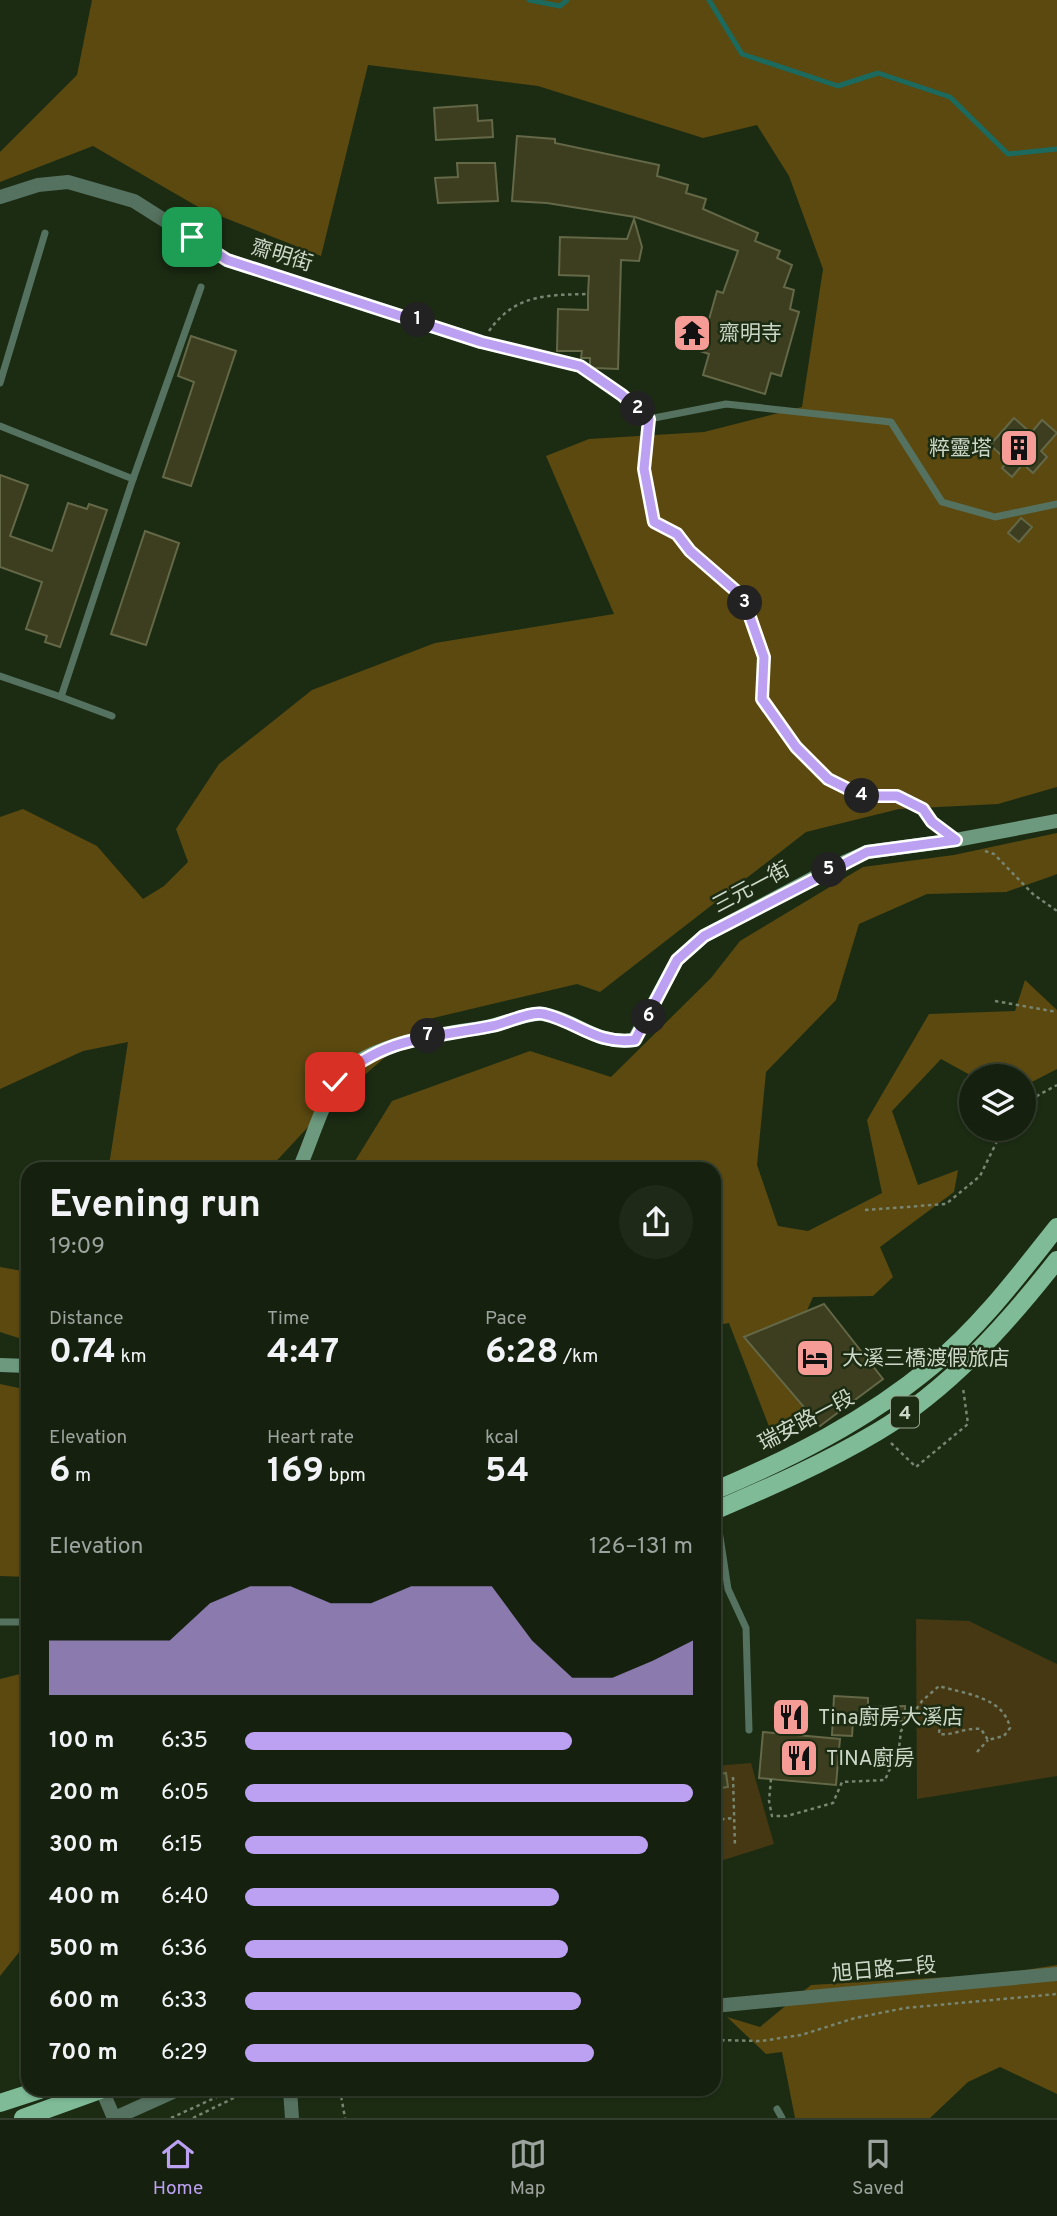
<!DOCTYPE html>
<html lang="en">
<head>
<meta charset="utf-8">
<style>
  :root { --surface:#15210e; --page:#1e2917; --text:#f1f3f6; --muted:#9da39e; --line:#343e2e; --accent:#bca0f2 }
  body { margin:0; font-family:Overpass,"Noto Sans TC",sans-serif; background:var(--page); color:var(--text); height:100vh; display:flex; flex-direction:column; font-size:26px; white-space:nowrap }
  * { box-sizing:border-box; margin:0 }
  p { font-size:23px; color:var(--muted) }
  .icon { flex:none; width:38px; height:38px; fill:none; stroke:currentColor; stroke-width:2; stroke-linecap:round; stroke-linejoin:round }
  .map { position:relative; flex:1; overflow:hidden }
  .drawer { position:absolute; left:21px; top:1162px; width:700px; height:934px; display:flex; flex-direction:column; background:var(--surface); border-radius:21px; box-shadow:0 2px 5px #0004,0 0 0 2px var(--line) }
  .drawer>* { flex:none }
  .buttons { position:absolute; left:959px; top:1064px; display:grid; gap:14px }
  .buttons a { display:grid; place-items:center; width:77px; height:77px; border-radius:50%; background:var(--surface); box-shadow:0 2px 5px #0004,0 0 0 2px var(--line); font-size:35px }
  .pin { position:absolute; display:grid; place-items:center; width:60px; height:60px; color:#fff; margin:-30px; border-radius:14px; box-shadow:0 4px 10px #0006 }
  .km { position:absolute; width:35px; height:35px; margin:-18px; border-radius:50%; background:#222; color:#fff; font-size:19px; line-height:35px; text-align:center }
  .round { display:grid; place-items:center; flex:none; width:74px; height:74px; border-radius:37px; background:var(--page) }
  .overview { display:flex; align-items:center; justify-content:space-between; height:119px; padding:0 28px }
  h1 { font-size:38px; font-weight:700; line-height:52px }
  .figures { display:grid; grid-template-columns:repeat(3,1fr); gap:10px; height:119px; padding:7px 28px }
  .figures div { display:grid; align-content:center }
  .figures b { font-size:35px; font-weight:700 }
  .figures small { font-size:19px; font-weight:400 }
  .figures p { font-size:19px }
  .chart { height:196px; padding:14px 28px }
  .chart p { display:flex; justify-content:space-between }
  .chart svg { width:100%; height:126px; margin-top:7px; fill:var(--accent); opacity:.7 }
  ul { padding:0 28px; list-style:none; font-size:23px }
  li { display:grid; grid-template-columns:112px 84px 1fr; align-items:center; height:52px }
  li i { height:18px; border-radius:9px; background:var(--accent) }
  .menu { display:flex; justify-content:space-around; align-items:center; height:98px; border-top:2px solid var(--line); background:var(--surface); font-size:19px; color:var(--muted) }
  .menu a { display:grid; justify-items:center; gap:4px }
  .menu .active { color:var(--accent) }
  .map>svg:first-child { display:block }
  .green { fill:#453813 }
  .forest { fill:#5b4910 }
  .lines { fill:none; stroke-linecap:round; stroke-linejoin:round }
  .stream { stroke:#1c695d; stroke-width:5 }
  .building { fill:#3c3e1f; stroke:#646847; stroke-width:2 }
  .path { stroke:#778571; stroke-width:2.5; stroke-dasharray:3.5 3.5; stroke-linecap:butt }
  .lane { stroke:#55715f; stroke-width:7 }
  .street { stroke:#55715f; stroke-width:14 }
  .secondary { stroke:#6d9a7f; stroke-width:14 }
  .primary { stroke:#7fbb97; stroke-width:18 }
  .route-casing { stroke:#fff; stroke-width:14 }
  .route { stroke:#bca0f2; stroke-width:9 }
  .labels { text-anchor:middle; stroke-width:5; stroke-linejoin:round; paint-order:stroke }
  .shield { fill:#1c2c13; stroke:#97a491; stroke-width:2 }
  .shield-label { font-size:19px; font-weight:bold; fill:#ccd7c7 }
  .street-label { font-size:21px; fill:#ccd7c7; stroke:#1c2c13 }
  .poi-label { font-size:21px; fill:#ccd7c7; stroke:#1c2c13; text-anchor:start }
</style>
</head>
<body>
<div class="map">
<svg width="1057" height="2118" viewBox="0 0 1057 2118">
  <rect width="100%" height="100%" fill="#1c2c13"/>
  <!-- green -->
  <g class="green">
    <polygon points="916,1619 969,1621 1057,1664 1057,1776 917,1799"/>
    <polygon points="751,1763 774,1844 714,1863 714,1766"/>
  </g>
  <!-- forest -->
  <g class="forest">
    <polygon points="92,0 1057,0 1057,787 998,804 899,809 806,832 600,992 577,984 429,1019 322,1112 269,1169 103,1169 110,1159 128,1042 83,1051 0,1089 0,817 23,809 97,846 143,899 164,886 188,862 176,829 219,764 312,690 435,643 614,614 546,456 589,439 704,432 802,407 823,269 789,176 757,125 703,138 538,86 368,65 321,256 200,208 93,146 0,182 0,152 77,75"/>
    <polygon points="1057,833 1057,874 1052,876 1006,892 927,894 859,924 836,1000 766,1072 757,1165 778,1226 808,1231 882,1193 867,1120 929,1014 1015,1011 1025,980 1057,1010 1057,1069 1024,1086 1024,1076 972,1076 941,1059 892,1111 918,1185 958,1170 954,1192 880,1247 893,1277 873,1296 813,1297 804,1317 852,1385 770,1429 729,1323 714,1326 714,1169 350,1169 392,1101 530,1051 611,1077 711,978 740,941 863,867 954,855"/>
    <polygon points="0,1267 28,1272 28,1341 0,1332"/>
    <polygon points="0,1384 28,1390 28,1577 0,1576"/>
    <polygon points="28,1672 28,1941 0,1976 0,1679"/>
    <polygon points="1057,1965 1057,2094 1000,2067 968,2082 930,2118 795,2118 782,2052 766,2054 727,2017 760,2027 811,1985 1000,1974"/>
  </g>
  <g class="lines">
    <!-- stream -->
    <g class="stream">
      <polyline points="529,0 560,6 567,0"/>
      <polyline points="709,0 742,54 838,86 878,73 950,97 1008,154 1057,149"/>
    </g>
  </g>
  <!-- building -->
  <g class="building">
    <polygon points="477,105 478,121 492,120 493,137 436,140 434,108"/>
    <polygon points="517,136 555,139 555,143 659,165 657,176 688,185 686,193 706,199 703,209 758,233 755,241 780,251 777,258 792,265 784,287 794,290 790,309 799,312 781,376 771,373 765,394 703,375 709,354 700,351 717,291 723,293 738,251 635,217 547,203 512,201"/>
    <polygon points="457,163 495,163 498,201 438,203 435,178 458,177"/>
    <polygon points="634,219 642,247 639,261 621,260 618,369 594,368 590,366 590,358 581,358 582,351 557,351 558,309 588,310 588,294 589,276 559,275 560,237 627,239"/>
    <polygon points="191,336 236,351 191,486 163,477 194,382 178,376"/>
    <polygon points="1014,418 1031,433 1042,420 1057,433 1041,451 1047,457 1033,473 1023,464 1012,477 1002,468 1008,461 990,445"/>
    <polygon points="0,475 28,485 10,536 52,551 68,503 87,509 89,504 107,510 60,647 45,642 47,636 26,629 42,582 0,567"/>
    <polygon points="1021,518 1032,527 1019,542 1008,533"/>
    <polygon points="145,531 179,543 146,645 111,634"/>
    <polygon points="824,1304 883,1379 820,1426 744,1337"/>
    <polygon points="834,1696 868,1698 868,1707 905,1706 905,1721 853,1721 852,1736 832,1735"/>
    <polygon points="763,1732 840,1739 836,1785 759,1778"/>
    <polygon points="726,1773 728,1787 714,1789 714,1775"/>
  </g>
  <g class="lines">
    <!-- path -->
    <g class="path">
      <path d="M489 331C515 294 547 295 588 294"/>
      <polyline points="648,430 644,469 655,522 677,534 690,551 743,597 764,657 763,699 796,747 828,779 862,795 897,796 923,809 939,827"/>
      <polyline points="985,851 994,854 1034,895 1057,911"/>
      <polyline points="995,1001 1057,1012"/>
      <polyline points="1024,1103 1057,1085"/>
      <polyline points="865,1210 946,1204 980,1176 1003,1129"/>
      <polyline points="891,1443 916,1467 968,1424 963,1388"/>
      <polyline points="977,1752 988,1740"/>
      <polyline points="733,1777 735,1847"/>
      <path d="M771 1779 769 1801 772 1816H787L833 1803 842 1782 885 1780 899 1748 901 1731 922 1701 939 1686C965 1694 1004 1697 1010 1728L1004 1736 988 1740 981 1729C965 1727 954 1736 939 1734L940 1723"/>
      <polyline points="714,1820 734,1818"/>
      <polyline points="714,2040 761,2041 801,2035 855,2018 905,2008 1057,1994"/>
      <polyline points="340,2090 345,2118"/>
      <polyline points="171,2118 232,2090"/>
      <polyline points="193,2118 250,2090"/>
    </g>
    <!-- lane -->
    <g class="lane">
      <polyline points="481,342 580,366 622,395 649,419 726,404 891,422 942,502 995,517 1057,504"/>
      <polyline points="0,383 45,233"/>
      <polyline points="0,426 133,479 61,697 112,716"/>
      <polyline points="133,479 201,287"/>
      <polyline points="0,676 61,697"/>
      <polyline points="716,1511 728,1589 746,1628 749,1730"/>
      <polyline points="0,1622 28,1622"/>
      <polyline points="777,2109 782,2118"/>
    </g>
    <!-- street -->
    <g class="street">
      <polyline points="0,197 38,185 68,182 134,201 227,260 481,342"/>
      <polyline points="714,2006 1057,1974"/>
      <polyline points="102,2090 114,2118"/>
      <polyline points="290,2090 292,2118"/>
      <polyline points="115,2118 177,2090"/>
    </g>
    <!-- secondary -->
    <g class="secondary">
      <path d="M299 1169C311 1142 320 1110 334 1085 357 1044 440 1034 481 1028 497 1026 530 1012 543 1014 578 1020 595 1045 634 1040L677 960 704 936 836 866 867 852 956 840 1057 821"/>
      <polyline points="0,1365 28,1366"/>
    </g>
    <!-- primary -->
    <g class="primary">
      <path d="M714 1491C792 1458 867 1420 932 1366 980 1327 1019 1275 1057 1227"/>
      <path d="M714 1511C770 1487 825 1463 877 1432 948 1390 1006 1325 1057 1260"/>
      <polyline points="0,2103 40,2090"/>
      <polyline points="23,2118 100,2090"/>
    </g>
  </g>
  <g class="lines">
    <defs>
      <path id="route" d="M192 237 227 260 481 342 580 366 622 395 649 419 644 469 654 522 677 534 690 551 743 597 764 657 762 699 796 747 828 779 862 796H897L923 809 932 822 956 840 867 852 704 936 677 960 635 1040C596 1045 578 1022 544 1014 530 1011 507 1023 492 1026 431 1038 384 1036 335 1082"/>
    </defs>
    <!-- route casing -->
    <use href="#route" class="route-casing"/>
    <!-- route -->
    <use href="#route" class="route"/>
  </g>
  <!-- icons -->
  <defs>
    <symbol id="temple-square" viewBox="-11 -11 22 22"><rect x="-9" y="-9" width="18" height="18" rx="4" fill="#f59c96" stroke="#1c2c13"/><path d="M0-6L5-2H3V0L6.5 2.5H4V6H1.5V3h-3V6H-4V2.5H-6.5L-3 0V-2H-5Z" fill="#111"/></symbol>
    <symbol id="building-square" viewBox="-11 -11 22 22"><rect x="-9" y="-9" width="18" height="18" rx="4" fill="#f59c96" stroke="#1c2c13"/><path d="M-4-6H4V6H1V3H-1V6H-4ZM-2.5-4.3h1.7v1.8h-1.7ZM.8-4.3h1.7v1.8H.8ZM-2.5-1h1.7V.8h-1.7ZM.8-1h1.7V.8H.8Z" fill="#111"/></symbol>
    <symbol id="hotel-square" viewBox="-11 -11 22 22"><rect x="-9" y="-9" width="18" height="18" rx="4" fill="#f59c96" stroke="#1c2c13"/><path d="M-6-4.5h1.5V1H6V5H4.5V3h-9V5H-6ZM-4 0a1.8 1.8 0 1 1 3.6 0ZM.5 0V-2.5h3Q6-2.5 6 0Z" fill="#111"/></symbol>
    <symbol id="restaurant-square" viewBox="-11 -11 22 22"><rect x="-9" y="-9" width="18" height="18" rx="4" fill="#f59c96" stroke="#1c2c13"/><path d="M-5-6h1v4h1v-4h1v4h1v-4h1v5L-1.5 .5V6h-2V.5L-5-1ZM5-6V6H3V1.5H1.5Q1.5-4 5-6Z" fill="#111"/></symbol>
  </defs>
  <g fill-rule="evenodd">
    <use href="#temple-square" x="670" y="311" width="44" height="44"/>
    <use href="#building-square" x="997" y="426" width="44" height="44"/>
    <use href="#hotel-square" x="793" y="1336" width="44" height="44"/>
    <use href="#restaurant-square" x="769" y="1695" width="44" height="44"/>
    <use href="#restaurant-square" x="777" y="1736" width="44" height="44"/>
  </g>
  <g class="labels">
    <!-- shield labels -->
    <rect class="shield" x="891" y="1396.5" width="28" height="31" rx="5"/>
    <g class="shield-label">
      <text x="905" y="1419">4</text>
    </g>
    <!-- street labels -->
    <g class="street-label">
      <text transform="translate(282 255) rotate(17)" y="7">齋明街</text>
      <text transform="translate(751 887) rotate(-28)" y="7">三元一街</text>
      <text transform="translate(806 1420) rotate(-28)" y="7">瑞安路一段</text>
      <text transform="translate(884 1969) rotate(-5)" y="7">旭日路二段</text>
    </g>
    <!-- poi labels -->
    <g class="poi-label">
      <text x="719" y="340">齋明寺</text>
      <text x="992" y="455" text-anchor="end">粹靈塔</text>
      <text x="842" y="1365">大溪三橋渡假旅店</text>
      <text x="818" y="1724">Tina廚房大溪店</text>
      <text x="826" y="1765">TINA廚房</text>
    </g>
  </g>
</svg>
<div class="buttons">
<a><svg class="icon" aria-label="layers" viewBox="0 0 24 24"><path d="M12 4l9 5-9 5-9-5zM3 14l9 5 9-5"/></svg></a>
</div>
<div class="pin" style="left:192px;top:237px;background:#1e9e55"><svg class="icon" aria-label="arrive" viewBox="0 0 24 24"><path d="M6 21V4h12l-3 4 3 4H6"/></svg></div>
<div class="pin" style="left:335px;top:1082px;background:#d93025"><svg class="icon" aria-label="check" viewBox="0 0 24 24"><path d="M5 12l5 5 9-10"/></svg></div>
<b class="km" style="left:418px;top:320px">1</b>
<b class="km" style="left:638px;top:409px">2</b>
<b class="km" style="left:745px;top:603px">3</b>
<b class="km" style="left:862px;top:796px">4</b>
<b class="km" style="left:829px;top:870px">5</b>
<b class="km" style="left:649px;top:1017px">6</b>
<b class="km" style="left:428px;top:1036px">7</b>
<section class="drawer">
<div class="overview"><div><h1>Evening run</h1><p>19:09</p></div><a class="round"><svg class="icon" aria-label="share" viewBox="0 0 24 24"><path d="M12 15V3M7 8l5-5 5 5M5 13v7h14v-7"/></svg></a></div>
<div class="figures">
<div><p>Distance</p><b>0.74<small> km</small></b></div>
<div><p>Time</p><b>4:47</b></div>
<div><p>Pace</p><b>6:28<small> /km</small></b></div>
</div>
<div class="figures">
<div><p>Elevation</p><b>6<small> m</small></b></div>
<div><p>Heart rate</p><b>169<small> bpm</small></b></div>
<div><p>kcal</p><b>54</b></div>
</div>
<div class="chart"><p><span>Elevation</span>126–131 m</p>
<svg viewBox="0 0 160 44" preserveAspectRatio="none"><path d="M0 44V25L10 25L20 25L30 25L40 12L50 6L60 6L70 12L80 12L90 6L100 6L110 6L120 25L130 38L140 38L150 32L160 25V44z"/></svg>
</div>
<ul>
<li><b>100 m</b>6:35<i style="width:73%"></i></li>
<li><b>200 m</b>6:05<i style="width:100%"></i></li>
<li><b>300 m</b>6:15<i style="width:90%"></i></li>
<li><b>400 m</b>6:40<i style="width:70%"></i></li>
<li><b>500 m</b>6:36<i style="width:72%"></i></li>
<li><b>600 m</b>6:33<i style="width:75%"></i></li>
<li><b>700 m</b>6:29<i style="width:78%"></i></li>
</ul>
</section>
</div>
<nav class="menu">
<a class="active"><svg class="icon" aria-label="home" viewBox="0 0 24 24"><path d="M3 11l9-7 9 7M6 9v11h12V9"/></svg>Home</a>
<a><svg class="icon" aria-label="map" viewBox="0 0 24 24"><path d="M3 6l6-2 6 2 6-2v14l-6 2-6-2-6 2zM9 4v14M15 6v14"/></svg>Map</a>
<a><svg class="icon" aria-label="saved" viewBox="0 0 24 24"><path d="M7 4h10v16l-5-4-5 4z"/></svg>Saved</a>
</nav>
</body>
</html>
